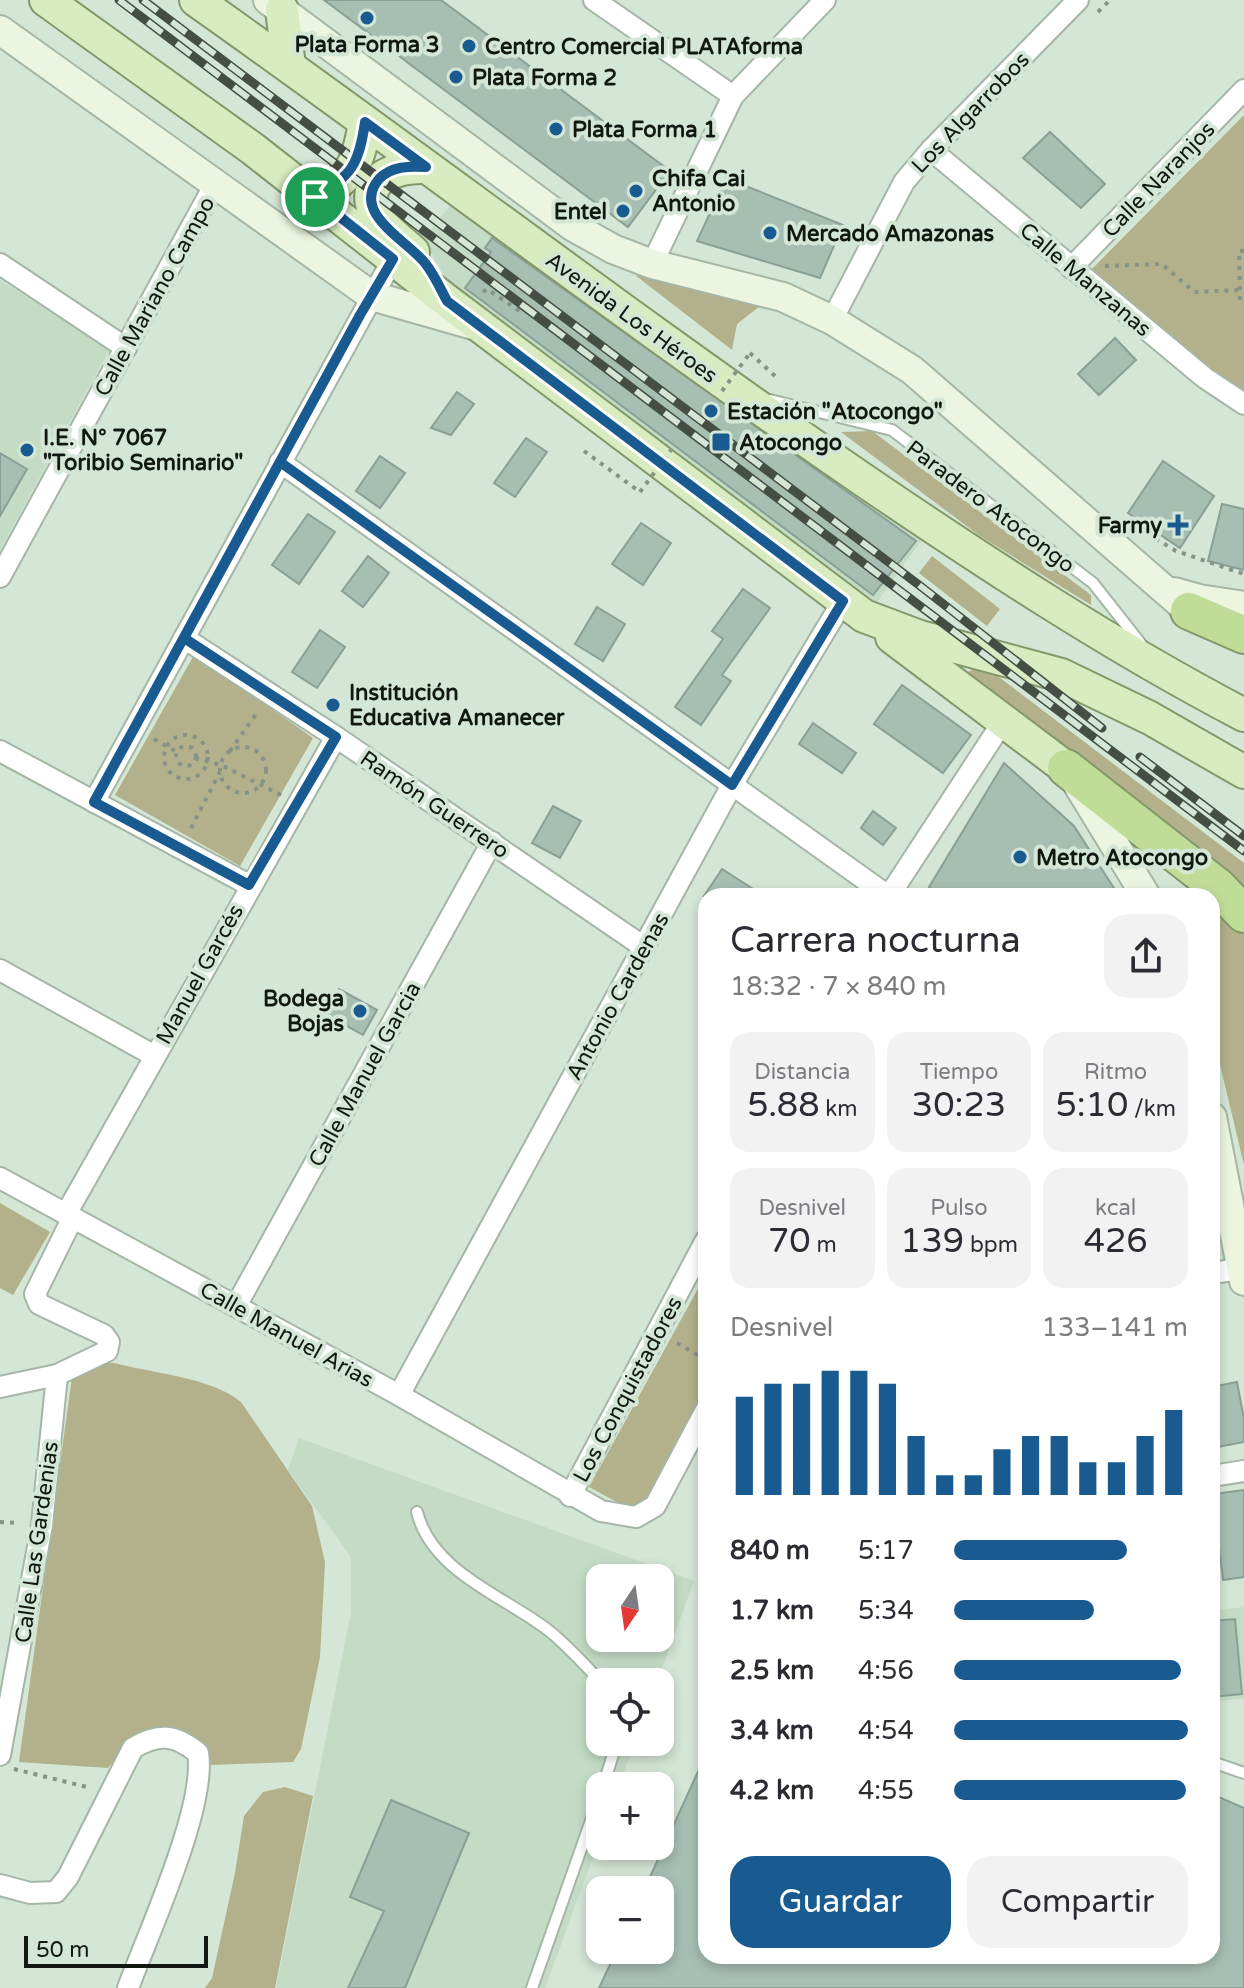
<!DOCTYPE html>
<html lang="es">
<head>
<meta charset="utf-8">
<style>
  :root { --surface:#fff; --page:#f2f2f3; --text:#2b2b33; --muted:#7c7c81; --accent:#195b90 }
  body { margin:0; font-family:"Varela Round",sans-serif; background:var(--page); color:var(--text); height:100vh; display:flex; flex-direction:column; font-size:30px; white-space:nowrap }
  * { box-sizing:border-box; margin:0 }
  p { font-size:26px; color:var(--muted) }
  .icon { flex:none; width:44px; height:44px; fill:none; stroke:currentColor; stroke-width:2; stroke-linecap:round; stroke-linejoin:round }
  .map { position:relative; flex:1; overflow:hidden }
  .side { position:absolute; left:698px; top:888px; width:522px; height:1076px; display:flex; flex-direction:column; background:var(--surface); border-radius:24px; box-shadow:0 4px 12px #0003 }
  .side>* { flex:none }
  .needle { width:52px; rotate:193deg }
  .fabs { position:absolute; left:586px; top:1564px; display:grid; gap:16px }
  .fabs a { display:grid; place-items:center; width:88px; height:88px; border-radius:16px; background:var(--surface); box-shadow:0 4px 12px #0003; font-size:40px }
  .scale { position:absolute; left:24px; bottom:20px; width:184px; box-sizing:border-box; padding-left:8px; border:4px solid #111711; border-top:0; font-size:22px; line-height:28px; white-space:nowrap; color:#111711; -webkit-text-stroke:6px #d4e6d5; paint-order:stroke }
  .pin { position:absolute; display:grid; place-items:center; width:68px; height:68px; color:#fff; margin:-34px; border:4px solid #fff; border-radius:50%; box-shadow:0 2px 8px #0007 }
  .round { display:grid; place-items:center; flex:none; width:84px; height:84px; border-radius:24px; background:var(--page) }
  .headline { display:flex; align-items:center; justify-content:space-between; height:136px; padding:0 32px }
  h1 { font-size:36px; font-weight:600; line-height:60px }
  .figures { display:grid; grid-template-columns:repeat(3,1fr); gap:12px; height:136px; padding:8px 32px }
  .figures div { display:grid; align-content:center; border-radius:20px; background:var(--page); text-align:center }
  .figures b { font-size:34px; font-weight:600 }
  .figures small { font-size:22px; font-weight:400 }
  .figures p { font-size:22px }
  .chart { height:224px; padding:16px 32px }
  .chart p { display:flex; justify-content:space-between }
  .chart svg { width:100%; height:144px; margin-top:8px; stroke:var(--accent); stroke-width:6 }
  .cta { display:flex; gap:16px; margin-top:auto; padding:16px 32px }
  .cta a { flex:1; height:92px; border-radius:24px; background:var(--accent); color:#fff; font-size:32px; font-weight:600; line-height:92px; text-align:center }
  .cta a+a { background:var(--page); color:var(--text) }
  ul { padding:0 32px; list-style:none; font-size:26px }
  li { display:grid; grid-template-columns:128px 96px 1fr; align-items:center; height:60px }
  li i { height:20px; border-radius:10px; background:var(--accent) }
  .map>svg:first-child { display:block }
  .built { fill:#c4dcc6; fill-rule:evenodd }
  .green { fill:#b2b18b }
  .building { fill:#a7beb3; stroke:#89a096; stroke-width:2 }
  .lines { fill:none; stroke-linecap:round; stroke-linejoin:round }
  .lane-casing { stroke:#a5b6a6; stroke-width:14 }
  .street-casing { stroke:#a5b6a6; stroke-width:24 }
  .secondary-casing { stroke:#a5b6a6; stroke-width:32 }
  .primary-casing { stroke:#839869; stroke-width:36 }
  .highway-casing { stroke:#839869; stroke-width:40 }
  .path { stroke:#869386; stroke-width:4; stroke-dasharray:4 6; stroke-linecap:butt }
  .lane { stroke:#fff; stroke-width:10 }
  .street { stroke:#fff; stroke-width:20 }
  .secondary { stroke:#ecf5e0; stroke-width:28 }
  .primary { stroke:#d9ebc1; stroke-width:32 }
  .highway { stroke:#c0dd98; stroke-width:36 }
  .rail-casing { stroke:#454e45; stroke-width:9 }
  .rail { stroke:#d4e6d5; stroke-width:6; stroke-dasharray:18; stroke-linecap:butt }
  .path-bridge { stroke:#869386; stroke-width:4; stroke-dasharray:4 6; stroke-linecap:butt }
  .route-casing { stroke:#fff; stroke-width:16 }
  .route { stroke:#195b90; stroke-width:10 }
  .poi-dot { fill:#195b90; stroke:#d4e6d5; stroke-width:3 }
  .labels { text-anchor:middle; stroke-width:8; stroke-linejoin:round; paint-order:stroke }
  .poi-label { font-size:22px; font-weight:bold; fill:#111711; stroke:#d4e6d5; text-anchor:start }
  .street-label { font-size:22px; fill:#111711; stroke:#d4e6d5 }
</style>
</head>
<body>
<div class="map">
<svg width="1244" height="1988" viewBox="0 0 1244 1988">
  <rect width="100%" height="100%" fill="#d4e6d5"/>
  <!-- built -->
  <g class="built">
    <polygon points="450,205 496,222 921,541 875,605 449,283 423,240"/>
    <polygon points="0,280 109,350 0,550"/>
    <path d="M299 1438 694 1581 657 1682H600V1742H635L619 1786H600V1838L545 1988H276L351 1612V1557L288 1470ZM600 1578H660V1638H600Z"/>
    <polygon points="1244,1607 1244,1699 1212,1701 1212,1611"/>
  </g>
  <!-- green -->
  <g class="green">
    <polygon points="1244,115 1244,394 1226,384 1092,269"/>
    <polygon points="635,275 760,306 737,324 732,350"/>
    <polygon points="872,431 1091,595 1091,605 980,536 841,432"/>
    <polygon points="932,556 1000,609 987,626 919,573"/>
    <polygon points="194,655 313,738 240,866 115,795"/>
    <polygon points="983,665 1244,863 1244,894 961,675"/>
    <polygon points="1212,898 1244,928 1244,1165 1212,1031"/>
    <polygon points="0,1203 50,1232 13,1295 0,1288"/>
    <polygon points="706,1274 706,1388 646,1499 638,1506 624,1506 589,1487"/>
    <path d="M103 1363H114C151 1373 211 1377 241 1402L312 1506 325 1562 320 1657 301 1749 293 1762 210 1765 206 1756 131 1740 108 1768 19 1762 72 1377Z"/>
    <polygon points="285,1787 313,1796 275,1988 205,1988 212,1978 235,1873 244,1816 263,1792"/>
  </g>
  <!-- building -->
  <g class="building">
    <polygon points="324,0 441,0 670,171 628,227"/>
    <polygon points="1050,132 1105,184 1081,208 1023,158"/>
    <polygon points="726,178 843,225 820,278 697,241"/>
    <polygon points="492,238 916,541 873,595 465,288 491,252 485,248"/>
    <polygon points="1115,338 1136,360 1099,395 1078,374"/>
    <polygon points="457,392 474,404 451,435 431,428"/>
    <polygon points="526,438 547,452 515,497 494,483"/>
    <polygon points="0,453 27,469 0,516"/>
    <polygon points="380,456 405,473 380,508 356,491"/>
    <polygon points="1163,461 1214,496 1180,548 1128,513"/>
    <polygon points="1222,504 1244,509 1244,570 1208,561"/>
    <polygon points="308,514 335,532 299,584 272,565"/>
    <polygon points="641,523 671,543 643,585 612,564"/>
    <polygon points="368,556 389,573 363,607 342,591"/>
    <polygon points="743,589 770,608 722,675 731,681 701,725 675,707 723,639 712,631"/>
    <polygon points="597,607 625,624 603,661 575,644"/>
    <polygon points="320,630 345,647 317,688 292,672"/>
    <polygon points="902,685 971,735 943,773 874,724"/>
    <polygon points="813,723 856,753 842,773 799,744"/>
    <polygon points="1004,763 1074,826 1119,896 939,896 929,887"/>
    <polygon points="553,806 581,821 560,858 532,843"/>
    <polygon points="873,811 896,828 883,845 861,828"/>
    <polygon points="722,869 764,896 704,896"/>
    <polygon points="339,989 377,1010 363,1035 325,1014"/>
    <polygon points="1237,1382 1244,1419 1244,1442 1212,1448 1212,1387"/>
    <polygon points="1244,1490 1244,1577 1223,1580 1213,1494"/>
    <polygon points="1235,1619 1242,1694 1212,1697 1212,1621"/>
    <polygon points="706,1754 706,1956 1212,1956 1212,1794 1244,1808 1244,1988 599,1988 617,1950 660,1950 660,1890 644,1890"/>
    <polygon points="391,1800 469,1833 405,1988 348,1988 384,1911 350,1897"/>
  </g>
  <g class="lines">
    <defs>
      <g id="lane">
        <polyline points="770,400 892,430 1093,583 1141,644"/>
        <path d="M417 1512C432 1572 504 1596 548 1630 567 1645 584 1664 601 1682"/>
        <polyline points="1212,1762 1244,1773"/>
        <polyline points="603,1786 617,1742"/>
        <polyline points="532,1988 600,1795"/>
      </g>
      <g id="street">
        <polyline points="594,0 733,96"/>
        <polyline points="931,150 1205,378 1244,404"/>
        <polyline points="0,264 126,348"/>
        <polyline points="652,264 733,96 825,0"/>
        <polyline points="1071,268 1244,90"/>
        <polyline points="832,320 904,182 931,150 1078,0"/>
        <polyline points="280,462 888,896"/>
        <polyline points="0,577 215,184"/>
        <polyline points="184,638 336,737 644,947"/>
        <polyline points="0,751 249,885"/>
        <polyline points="94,802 393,259"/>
        <polyline points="889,896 1004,720"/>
        <polyline points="0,970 153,1055"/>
        <polyline points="0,1178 399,1395 601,1511 636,1517 655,1506 706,1410"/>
        <polyline points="66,1214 336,737"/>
        <polyline points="1212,1273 1240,1269"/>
        <polyline points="236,1306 492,842"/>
        <polyline points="0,1387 57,1375 107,1351 109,1342 104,1335 39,1304 35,1294 73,1217"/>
        <polyline points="399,1395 732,785 843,601"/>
        <polyline points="1212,1476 1244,1471"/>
        <polyline points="570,1496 706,1240"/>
        <polyline points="0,1755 42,1525 57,1375"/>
        <path d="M0 1885 30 1893 56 1892 68 1877 133 1748C158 1733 175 1734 198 1753 207 1806 148 1934 128 1988"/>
      </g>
      <g id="secondary">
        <polyline points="268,0 572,226 613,249 652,264 783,297 832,320 912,370 1189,611"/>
        <polyline points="0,30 372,296 477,326"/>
        <polyline points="1174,592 1199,599 1244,606"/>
        <polyline points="1078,785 1146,896"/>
        <polyline points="1212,1117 1244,1281"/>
      </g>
      <g id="primary">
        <polyline points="46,0 253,149 447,301 864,616 920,637 1061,675 1150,718 1244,772"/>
        <path d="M196 0C418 157 634 323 859 477 984 562 1110 645 1244 715"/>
        <polyline points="282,10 289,66"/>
        <path d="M315 197C353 176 358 165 365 122"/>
        <path d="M413 252C400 240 381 227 374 210 360 176 401 166 426 167"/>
        <polyline points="892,637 1066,768"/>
      </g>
      <g id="highway">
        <polyline points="1189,611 1244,635"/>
        <polyline points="1066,768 1218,887 1244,914"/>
      </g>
    </defs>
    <!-- lane casing -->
    <use href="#lane" class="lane-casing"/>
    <!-- street casing -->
    <use href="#street" class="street-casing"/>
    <!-- secondary casing -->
    <use href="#secondary" class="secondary-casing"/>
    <!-- primary casing -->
    <use href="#primary" class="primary-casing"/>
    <!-- highway casing -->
    <use href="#highway" class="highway-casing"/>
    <!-- path -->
    <g class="path">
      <polyline points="1098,12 1110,0"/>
      <polyline points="1244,251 1239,251 1240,300 1244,300"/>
      <polyline points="1105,266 1162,264 1194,292 1240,290"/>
      <polyline points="483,292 487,289 524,314"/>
      <polyline points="750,353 775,376"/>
      <polyline points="584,451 640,492"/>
      <polyline points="1130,523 1176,551 1244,574"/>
      <circle cx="186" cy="757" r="22"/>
      <polyline points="154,739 177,752"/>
      <circle cx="186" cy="756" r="10"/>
      <circle cx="243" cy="770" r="23"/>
      <polyline points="230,751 257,713"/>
      <polyline points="195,758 221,765 281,795"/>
      <polyline points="191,828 220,772"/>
      <polyline points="677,1343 706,1360"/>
      <polyline points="0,1522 20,1523"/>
      <polyline points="14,1769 91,1788"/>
    </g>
    <!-- lane -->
    <use href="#lane" class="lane"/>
    <!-- street -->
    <use href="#street" class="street"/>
    <!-- secondary -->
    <use href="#secondary" class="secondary"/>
    <!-- primary -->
    <use href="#primary" class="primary"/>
    <!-- highway -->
    <use href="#highway" class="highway"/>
    <defs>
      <g id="rail">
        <polyline points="119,0 1244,851"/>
        <polyline points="143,0 919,585 1102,728"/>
        <polyline points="1140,757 1244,836"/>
      </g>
    </defs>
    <!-- rail casing -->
    <use href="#rail" class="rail-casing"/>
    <!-- rail -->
    <use href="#rail" class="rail"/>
    <!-- path-bridge -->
    <g class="path-bridge">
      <polyline points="722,391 750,353"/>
      <polyline points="640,492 671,450"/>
    </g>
  </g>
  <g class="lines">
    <defs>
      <path id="route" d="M315 197 393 259 360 315 94 802 249 885 336 737 184 638 280 462 732 785 843 601 447 301C440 288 434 274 425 263 408 241 350 213 379 179 391 166 410 166 426 167L365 122C359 164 352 176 315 197"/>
    </defs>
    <!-- route casing -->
    <use href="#route" class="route-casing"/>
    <!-- route -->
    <use href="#route" class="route"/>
  </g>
  <!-- markers -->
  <g class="poi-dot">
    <circle cx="367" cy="18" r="8"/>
    <circle cx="469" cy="46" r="8"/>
    <circle cx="456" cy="77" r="8"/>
    <circle cx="556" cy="129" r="8"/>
    <circle cx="636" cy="191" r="8"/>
    <circle cx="623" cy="211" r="8"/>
    <circle cx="770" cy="233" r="8"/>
    <circle cx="711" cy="411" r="8"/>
    <rect x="711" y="432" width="20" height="20" rx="4"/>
    <circle cx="27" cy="450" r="8"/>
    <path d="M1174 513h8v8h8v8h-8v8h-8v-8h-8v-8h8z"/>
    <circle cx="333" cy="705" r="8"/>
    <circle cx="1020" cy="857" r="8"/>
    <circle cx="360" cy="1011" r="8"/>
  </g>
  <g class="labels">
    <!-- poi labels -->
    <g class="poi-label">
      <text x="367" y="52" text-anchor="middle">Plata Forma 3</text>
      <text x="485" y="54">Centro Comercial PLATAforma</text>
      <text x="472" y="85">Plata Forma 2</text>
      <text x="572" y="137">Plata Forma 1</text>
      <text x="652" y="186">Chifa Cai<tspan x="652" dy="25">Antonio</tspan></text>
      <text x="607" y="219" text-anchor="end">Entel</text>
      <text x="786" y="241">Mercado Amazonas</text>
      <text x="727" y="419">Estación "Atocongo"</text>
      <text x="43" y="445">I.E. N° 7067<tspan x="43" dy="25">"Toribio Seminario"</tspan></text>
      <text x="739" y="450">Atocongo</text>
      <text x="1162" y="533" text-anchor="end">Farmy</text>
      <text x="349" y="700">Institución<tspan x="349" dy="25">Educativa Amanecer</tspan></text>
      <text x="1036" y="865">Metro Atocongo</text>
      <text x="344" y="1006" text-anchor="end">Bodega<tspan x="344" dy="25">Bojas</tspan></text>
    </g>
    <!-- street labels -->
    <g class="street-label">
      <text transform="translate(970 112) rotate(-46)" y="8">Los Algarrobos</text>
      <text transform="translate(1158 179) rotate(-46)" y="8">Calle Naranjos</text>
      <text transform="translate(1086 279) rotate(40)" y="8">Calle Manzanas</text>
      <text transform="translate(154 296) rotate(-61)" y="8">Calle Mariano Campo</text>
      <text transform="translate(632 317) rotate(36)" y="8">Avenida Los Héroes</text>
      <text transform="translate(991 506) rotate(37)" y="8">Paradero Atocongo</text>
      <text transform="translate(435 804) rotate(34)" y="8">Ramón Guerrero</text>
      <text transform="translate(199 974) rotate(-61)" y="8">Manuel Garcés</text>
      <text transform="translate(617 996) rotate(-61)" y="8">Antonio Cardenas</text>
      <text transform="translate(364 1074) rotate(-61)" y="8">Calle Manuel Garcia</text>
      <text transform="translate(287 1334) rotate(29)" y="8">Calle Manuel Arias</text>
      <text transform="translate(627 1389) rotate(-62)" y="8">Los Conquistadores</text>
      <text transform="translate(36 1542) rotate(-82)" y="8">Calle Las Gardenias</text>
    </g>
  </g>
</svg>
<div class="fabs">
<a><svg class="needle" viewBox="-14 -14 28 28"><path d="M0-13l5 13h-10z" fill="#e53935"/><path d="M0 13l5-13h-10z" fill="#7c7c81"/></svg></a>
<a><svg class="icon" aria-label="locate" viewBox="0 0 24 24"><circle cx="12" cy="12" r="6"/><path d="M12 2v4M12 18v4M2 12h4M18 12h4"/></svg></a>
<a>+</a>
<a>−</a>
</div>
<div class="scale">50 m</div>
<div class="pin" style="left:315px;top:197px;background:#1e9e55"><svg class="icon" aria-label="arrive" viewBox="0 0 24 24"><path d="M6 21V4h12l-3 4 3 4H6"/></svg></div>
<section class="side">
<div class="headline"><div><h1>Carrera nocturna</h1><p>18:32 · 7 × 840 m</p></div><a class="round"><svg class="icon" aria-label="share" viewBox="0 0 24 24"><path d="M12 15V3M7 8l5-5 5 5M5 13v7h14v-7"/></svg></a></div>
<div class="figures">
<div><p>Distancia</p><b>5.88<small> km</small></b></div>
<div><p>Tiempo</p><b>30:23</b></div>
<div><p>Ritmo</p><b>5:10<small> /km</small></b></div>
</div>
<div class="figures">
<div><p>Desnivel</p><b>70<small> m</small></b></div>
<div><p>Pulso</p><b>139<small> bpm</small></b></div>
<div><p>kcal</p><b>426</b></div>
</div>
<div class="chart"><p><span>Desnivel</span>133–141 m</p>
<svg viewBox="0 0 160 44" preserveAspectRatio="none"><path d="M5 44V14M15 44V10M25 44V10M35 44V6M45 44V6M55 44V10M65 44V26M75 44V38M85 44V38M95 44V30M105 44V26M115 44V26M125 44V34M135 44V34M145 44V26M155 44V18"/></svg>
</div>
<ul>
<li><b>840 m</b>5:17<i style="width:74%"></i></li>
<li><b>1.7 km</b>5:34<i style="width:60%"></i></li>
<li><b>2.5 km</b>4:56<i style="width:97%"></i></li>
<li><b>3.4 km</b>4:54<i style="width:100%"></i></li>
<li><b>4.2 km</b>4:55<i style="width:99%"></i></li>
</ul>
<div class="cta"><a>Guardar</a><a>Compartir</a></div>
</section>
</div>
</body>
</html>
